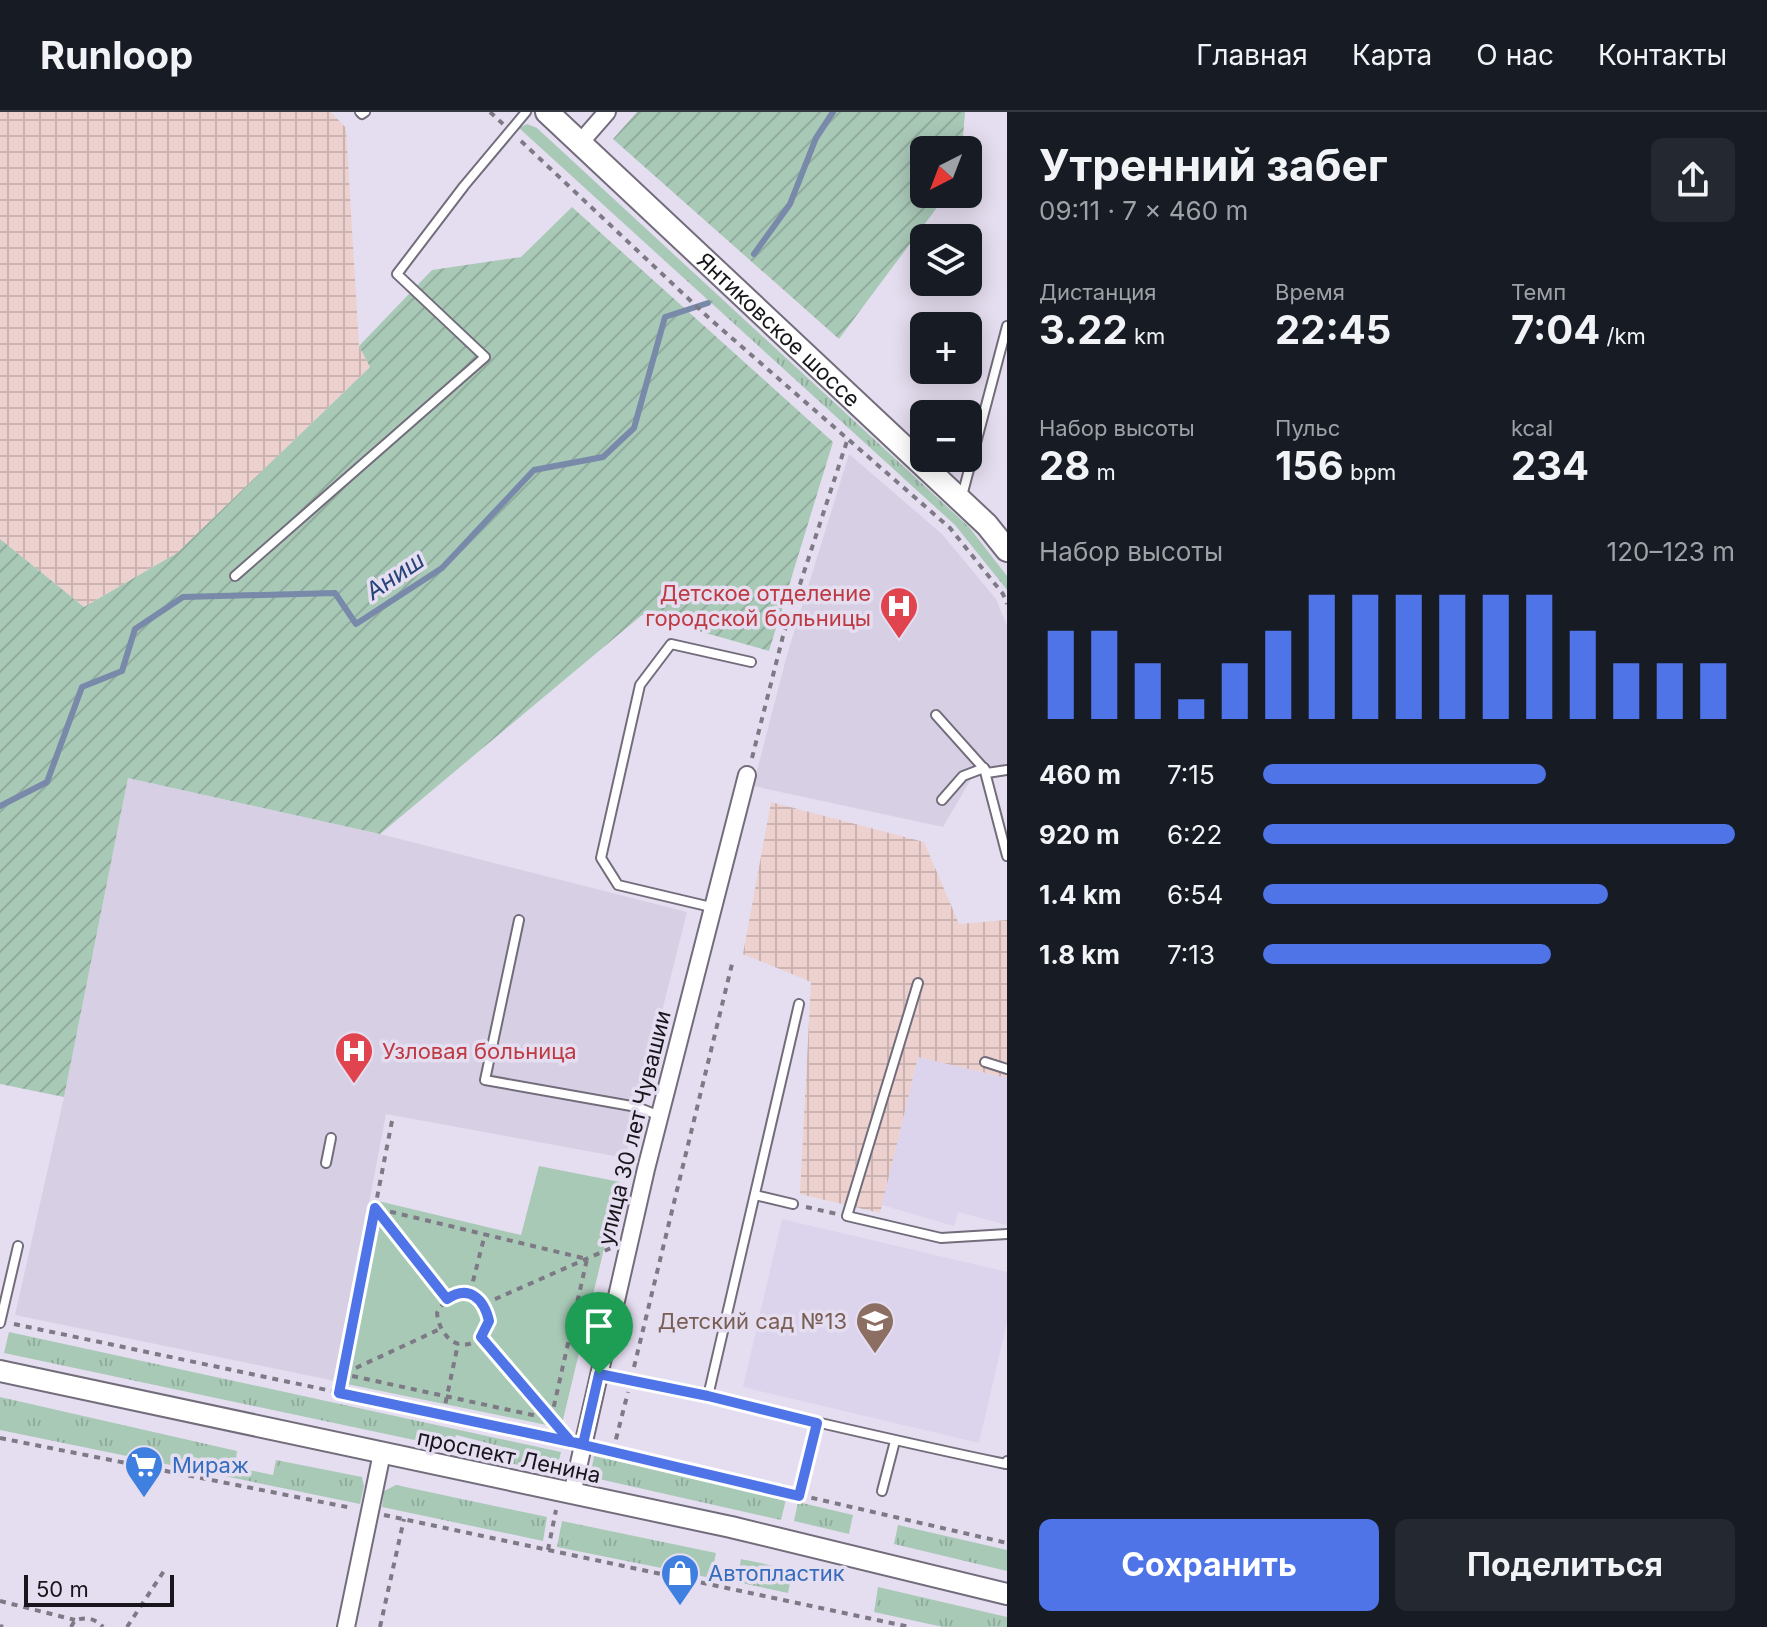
<!DOCTYPE html>
<html lang="ru">
<head>
<meta charset="utf-8">
<style>
  :root { --surface:#171b24; --page:#242831; --text:#f1f3f6; --muted:#9ea1a6; --line:#363941; --accent:#4f74e8 }
  body { margin:0; font-family:Inter,sans-serif; background:var(--page); color:var(--text); height:100vh; display:flex; flex-direction:column; font-size:30px; white-space:nowrap }
  * { box-sizing:border-box; margin:0 }
  p { font-size:26px; color:var(--muted) }
  .icon { flex:none; width:44px; height:44px; fill:none; stroke:currentColor; stroke-width:2; stroke-linecap:round; stroke-linejoin:round }
  .map { position:relative; flex:1; overflow:hidden }
  .details { display:flex; flex-direction:column; background:var(--surface); width:760px }
  .details>* { flex:none }
  .needle { width:52px; rotate:222deg }
  .fabs { position:absolute; left:910px; top:24px; display:grid; gap:16px }
  .fabs a { display:grid; place-items:center; width:72px; height:72px; border-radius:12px; background:var(--surface); box-shadow:0 4px 20px #0003; font-size:40px }
  .scale { position:absolute; left:24px; bottom:20px; width:150px; box-sizing:border-box; padding-left:8px; border:4px solid #18161c; border-top:0; font-size:22px; line-height:28px; white-space:nowrap; color:#18161c; -webkit-text-stroke:6px #e5def0; paint-order:stroke }
  .pin { position:absolute; display:grid; place-items:center; width:68px; height:68px; color:#fff; margin:-82px -34px; border-radius:50% 50% 50% 0; rotate:-45deg; box-shadow:0 0 8px #0007 }
  .pin .icon { rotate:45deg }
  .round { display:grid; place-items:center; flex:none; width:84px; height:84px; border-radius:12px; background:var(--page) }
  .headline { display:flex; align-items:center; justify-content:space-between; height:136px; padding:0 32px }
  h1 { font-size:44px; font-weight:700; line-height:60px }
  .stats { display:grid; grid-template-columns:repeat(3,1fr); gap:12px; height:136px; padding:8px 32px }
  .stats div { display:grid; align-content:center }
  .stats b { font-size:40px; font-weight:700 }
  .stats small { font-size:22px; font-weight:400 }
  .stats p { font-size:22px }
  .chart { height:224px; padding:16px 32px }
  .chart p { display:flex; justify-content:space-between }
  .chart svg { width:100%; height:144px; margin-top:8px; stroke:var(--accent); stroke-width:6 }
  .cta { display:flex; gap:16px; margin-top:auto; padding:16px 32px }
  .cta a { flex:1; height:92px; border-radius:12px; background:var(--accent); color:#fff; font-size:32px; font-weight:700; line-height:92px; text-align:center }
  .cta a+a { background:var(--page); color:var(--text) }
  ul { padding:0 32px; list-style:none; font-size:26px }
  li { display:grid; grid-template-columns:128px 96px 1fr; align-items:center; height:60px }
  li i { height:20px; border-radius:10px; background:var(--accent) }
  header { display:flex; align-items:center; gap:48px; box-sizing:border-box; height:112px; padding:0 40px; background:var(--surface); border-bottom:2px solid var(--line) }
  header strong { font-size:38px }
  nav { display:flex; gap:44px; margin-inline-start:auto; font-size:28px }
  main { display:flex; flex:1; min-height:0 }
  .map>svg:first-child { display:block }
  .built { fill:#dcd3ec }
  .industrial { fill:url(#industrial-grid) }
  .medical { fill:#d7d0e5 }
  .grass { fill:url(#grass-tufts) }
  .park { fill:#a9c9b7 }
  .garden { fill:url(#garden-furrows) }
  .lines { fill:none; stroke-linecap:round; stroke-linejoin:round }
  .stream { stroke:#7889a9; stroke-width:6 }
  .service-casing { stroke:#726c7b; stroke-width:12 }
  .minor-casing { stroke:#726c7b; stroke-width:20 }
  .tertiary-casing { stroke:#726c7b; stroke-width:24 }
  .secondary-casing { stroke:#726c7b; stroke-width:26 }
  .path { stroke:#7d7985; stroke-width:4; stroke-dasharray:6 6; stroke-linecap:butt }
  .service { stroke:#fff; stroke-width:8 }
  .minor { stroke:#fff; stroke-width:16 }
  .tertiary { stroke:#fff; stroke-width:20 }
  .secondary { stroke:#fff; stroke-width:22 }
  .route-casing { stroke:#fff; stroke-width:16 }
  .route { stroke:#4f74e8; stroke-width:10 }
  .labels { text-anchor:middle; stroke-width:7; stroke-linejoin:round; paint-order:stroke }
  .street-label { font-size:22px; fill:#18161c; stroke:#e5def0 }
  .health-label { font-size:22px; fill:#be3a42; stroke:#e5def0; text-anchor:end }
  .education-label { font-size:22px; fill:#785e54; stroke:#e5def0; text-anchor:end }
  .shop-label { font-size:22px; fill:#366cbe; stroke:#e5def0; text-anchor:start }
  .water-label { font-size:24px; font-style:italic; fill:#27447a; stroke:#e5def0 }
</style>
</head>
<body>
<header>
<strong>Runloop</strong>
<nav><a>Главная</a><a>Карта</a><a>О нас</a><a>Контакты</a></nav>
</header>
<main>
<div class="map">
<svg width="1007" height="1515" viewBox="0 0 1007 1515">
  <defs>
    <pattern id="industrial-grid" width="8" height="8" patternUnits="userSpaceOnUse" patternTransform="scale(2)"><rect width="8" height="8" fill="#ecd1cf"/><path d="M0 4h8M4 0v8" fill="none" stroke="#cab3b1"/></pattern>
    <pattern id="grass-tufts" width="24" height="20" patternUnits="userSpaceOnUse" patternTransform="scale(2)"><rect width="24" height="20" fill="#a9c9b7"/><path d="M3 7l-1-3M5 7V3M7 7l1-3M15 17l-1-3M17 17v-4M19 17l1-3" fill="none" stroke="#91ac9d"/></pattern>
    <pattern id="garden-furrows" width="10" height="10" patternUnits="userSpaceOnUse" patternTransform="scale(2)"><rect width="10" height="10" fill="#a9c9b7"/><path d="M-1 1l2-2M0 10L10 0M9 11l2-2" fill="none" stroke="#91ac9d"/></pattern>
  </defs>
  <rect width="100%" height="100%" fill="#e5def0"/>
  <!-- built -->
  <g class="built">
    <polygon points="918,945 1007,966 1007,1113 958,1100 954,1114 882,1093"/>
    <polygon points="782,1107 1007,1160 1007,1210 979,1331 743,1275"/>
  </g>
  <!-- industrial -->
  <g class="industrial">
    <polygon points="0,0 331,0 346,16 359,234 370,255 177,441 84,495 0,427"/>
    <polygon points="771,690 924,730 959,812 1007,808 1007,966 918,945 880,1101 800,1082 811,870 743,842"/>
  </g>
  <!-- medical -->
  <g class="medical">
    <polygon points="849,342 942,422 996,487 1007,514 1007,652 977,657 943,715 753,674 787,543"/>
    <polygon points="128,666 380,722 687,800 625,1046 386,1002 335,1269 15,1203 64,985"/>
  </g>
  <!-- grass -->
  <g class="grass">
    <polygon points="527,12 537,16 969,415 1007,464 1007,478 955,413 519,16"/>
    <polygon points="9,1220 561,1340 556,1361 509,1351 511,1337 456,1323 452,1336 4,1241"/>
    <polygon points="0,1285 237,1339 235,1355 273,1363 276,1348 362,1365 364,1374 360,1392 0,1318"/>
    <polygon points="594,1344 786,1387 781,1408 590,1365"/>
    <polygon points="396,1373 547,1405 543,1429 382,1395 384,1379"/>
    <polygon points="798,1390 853,1403 849,1422 794,1409"/>
    <polygon points="562,1409 716,1441 711,1466 557,1435"/>
    <polygon points="898,1413 1007,1438 1007,1459 894,1432"/>
    <polygon points="741,1447 793,1458 788,1481 737,1470"/>
    <polygon points="878,1475 1007,1505 1007,1515 943,1515 874,1500"/>
  </g>
  <!-- park -->
  <polygon class="park" points="539,1054 620,1070 561,1316 337,1270 374,1088 521,1123"/>
  <!-- garden -->
  <g class="garden">
    <polygon points="637,0 965,0 962,38 924,38 924,82 947,82 839,227 613,27"/>
    <polygon points="572,95 833,330 769,539 642,503 380,722 128,666 64,985 0,972 0,427 84,495 177,441 370,255 359,234 432,158 521,145"/>
  </g>
  <g class="lines">
    <!-- stream -->
    <g class="stream">
      <polyline points="754,142 790,92 816,26 833,0"/>
      <polyline points="0,694 47,670 82,575 122,559 135,517 183,485 335,481 356,512 442,456 534,358 603,345 634,316 665,205 708,191"/>
    </g>
    <defs>
      <g id="service">
        <polyline points="360,0 362,2 365,0"/>
        <polyline points="962,384 1007,214"/>
        <polyline points="235,464 485,245 397,162 464,74 526,0"/>
        <polyline points="936,603 987,660"/>
        <polyline points="1007,658 987,661 984,656 1007,744"/>
        <polyline points="942,688 963,664 984,656"/>
        <polyline points="711,795 618,773 601,746 640,573 671,532 751,550"/>
        <polyline points="519,808 485,968 637,995 660,1004"/>
        <polyline points="918,871 847,1104 941,1126 1007,1122"/>
        <polyline points="985,950 1007,957"/>
        <polyline points="326,1051 331,1026"/>
        <polyline points="755,1083 793,1092"/>
        <polyline points="0,1211 18,1134"/>
        <path d="M600 1262C736 1290 870 1324 1006 1352L1007 1349"/>
        <polyline points="708,1284 799,892"/>
        <polyline points="882,1379 895,1329"/>
      </g>
      <g id="minor">
        <polyline points="579,32 607,0"/>
        <polyline points="572,1382 646,1057 747,663"/>
        <polyline points="346,1515 382,1341"/>
      </g>
      <polyline id="tertiary" points="0,1259 731,1415 1007,1482"/>
      <g id="secondary">
        <path id="s1" d="M547 0 987 413 1007 438"/>
      </g>
    </defs>
    <!-- service casing -->
    <use href="#service" class="service-casing"/>
    <!-- minor casing -->
    <use href="#minor" class="minor-casing"/>
    <!-- tertiary casing -->
    <use href="#tertiary" class="tertiary-casing"/>
    <!-- secondary casing -->
    <use href="#secondary" class="secondary-casing"/>
    <!-- path -->
    <g class="path">
      <polyline points="490,0 503,12"/>
      <polyline points="521,29 710,207 950,416 1003,482 1007,492"/>
      <polyline points="752,646 783,524 848,326"/>
      <polyline points="392,1009 375,1096 447,1187"/>
      <polyline points="806,1095 837,1102"/>
      <polyline points="470,1181 485,1122"/>
      <polyline points="484,1192 611,1136"/>
      <polyline points="14,1212 569,1329"/>
      <path d="M481 1225C460 1244 439 1224 437 1201 455 1169 481 1176 489 1209L481 1225 566 1325"/>
      <polyline points="634,1255 732,852"/>
      <polyline points="345,1261 440,1217"/>
      <polyline points="339,1281 375,1096 587,1147 551,1307 343,1262"/>
      <polyline points="443,1303 458,1232"/>
      <polyline points="0,1326 352,1396"/>
      <polyline points="601,1337 1007,1431"/>
      <polyline points="613,1339 628,1280"/>
      <polyline points="799,1384 814,1324"/>
      <polyline points="384,1403 910,1515"/>
      <polyline points="548,1438 556,1398"/>
      <polyline points="0,1489 75,1508"/>
      <polyline points="0,1514 3,1515"/>
      <path d="M71 1515 75 1508C87 1505 94 1506 103 1515"/>
      <polyline points="127,1515 166,1456"/>
      <polyline points="380,1515 404,1407"/>
    </g>
    <!-- service -->
    <use href="#service" class="service"/>
    <!-- minor -->
    <use href="#minor" class="minor"/>
    <!-- tertiary -->
    <use href="#tertiary" class="tertiary"/>
    <!-- secondary -->
    <use href="#secondary" class="secondary"/>
  </g>
  <g class="lines">
    <defs>
      <path id="route" d="M599 1262 583 1332 571 1330 481 1225 489 1209C484 1187 469 1172 447 1187L375 1096 339 1281 571 1330 799 1384 817 1311 708 1284 599 1262"/>
    </defs>
    <!-- route casing -->
    <use href="#route" class="route-casing"/>
    <!-- route -->
    <use href="#route" class="route"/>
  </g>
  <!-- icons -->
  <defs>
    <symbol id="hospital-pin" viewBox="-11 -11 22 30"><path d="M0 17L-7.5 6A9.5 9.5 0 1 1 7.5 6Z" fill="#e0444e" stroke="#e5def0"/><path d="M-5-5h3v3.5h4V-5h3V5h-3V1.5h-4V5h-3Z" fill="#fff"/></symbol>
    <symbol id="school-pin" viewBox="-11 -11 22 30"><path d="M0 17L-7.5 6A9.5 9.5 0 1 1 7.5 6Z" fill="#8d6e63" stroke="#e5def0"/><path d="M0-5L7-2L0 1L-7-2ZM-4 1L0 2.5L4 1V4Q0 6-4 4Z" fill="#fff"/></symbol>
    <symbol id="supermarket-pin" viewBox="-11 -11 22 30"><path d="M0 17L-7.5 6A9.5 9.5 0 1 1 7.5 6Z" fill="#3f7fe0" stroke="#e5def0"/><path d="M-6-5.5h2.5l.6 2H6L4.5 2H-2.5L-4.4-4H-6ZM-1.5 3.2a1.3 1.3 0 1 0 .1 0ZM3 3.2a1.3 1.3 0 1 0 .1 0Z" fill="#fff"/></symbol>
    <symbol id="shop-pin" viewBox="-11 -11 22 30"><path d="M0 17L-7.5 6A9.5 9.5 0 1 1 7.5 6Z" fill="#3f7fe0" stroke="#e5def0"/><path d="M-5-2.5h2.3a2.7 3.5 0 0 1 5.4 0H5L5.5 6h-11ZM-1.5-2.5h3a1.5 2.3 0 0 0-3 0Z" fill="#fff"/></symbol>
  </defs>
  <g fill-rule="evenodd">
    <use href="#hospital-pin" x="877" y="472" width="44" height="60"/>
    <use href="#hospital-pin" x="332" y="917" width="44" height="60"/>
    <use href="#school-pin" x="853" y="1187" width="44" height="60"/>
    <use href="#supermarket-pin" x="122" y="1331" width="44" height="60"/>
    <use href="#shop-pin" x="658" y="1439" width="44" height="60"/>
  </g>
  <g class="labels">
    <!-- street labels -->
    <g class="street-label">
      <text dy="8" stroke="none"><textPath href="#s1" startOffset="318">Янтиковское шоссе</textPath></text>
      <text transform="translate(634 1016) rotate(-76)" y="8">улица 30 лет Чувашии</text>
      <text transform="translate(509 1344) rotate(12)" y="8">проспект Ленина</text>
    </g>
    <!-- health labels -->
    <g class="health-label">
      <text x="871" y="489">Детское отделение<tspan x="871" dy="25">городской больницы</tspan></text>
      <text x="382" y="947" text-anchor="start">Узловая больница</text>
    </g>
    <!-- education labels -->
    <g class="education-label">
      <text x="847" y="1217">Детский сад №13</text>
    </g>
    <!-- shop labels -->
    <g class="shop-label">
      <text x="172" y="1361">Мираж</text>
      <text x="708" y="1469">Автопластик</text>
    </g>
    <!-- water labels -->
    <g class="water-label">
      <text transform="translate(395 464) rotate(-34)" y="8">Аниш</text>
    </g>
  </g>
</svg>
<div class="fabs">
<a><svg class="needle" viewBox="-14 -14 28 28"><path d="M0-13l5 13h-10z" fill="#e53935"/><path d="M0 13l5-13h-10z" fill="#9ea1a6"/></svg></a>
<a><svg class="icon" aria-label="layers" viewBox="0 0 24 24"><path d="M12 4l9 5-9 5-9-5zM3 14l9 5 9-5"/></svg></a>
<a>+</a>
<a>−</a>
</div>
<div class="scale">50 m</div>
<div class="pin" style="left:599px;top:1262px;background:#1e9e55"><svg class="icon" aria-label="arrive" viewBox="0 0 24 24"><path d="M6 21V4h12l-3 4 3 4H6"/></svg></div>
</div>
<section class="details">
<div class="headline"><div><h1>Утренний забег</h1><p>09:11 · 7 × 460 m</p></div><a class="round"><svg class="icon" aria-label="share" viewBox="0 0 24 24"><path d="M12 15V3M7 8l5-5 5 5M5 13v7h14v-7"/></svg></a></div>
<div class="stats">
<div><p>Дистанция</p><b>3.22<small> km</small></b></div>
<div><p>Время</p><b>22:45</b></div>
<div><p>Темп</p><b>7:04<small> /km</small></b></div>
</div>
<div class="stats">
<div><p>Набор высоты</p><b>28<small> m</small></b></div>
<div><p>Пульс</p><b>156<small> bpm</small></b></div>
<div><p>kcal</p><b>234</b></div>
</div>
<div class="chart"><p><span>Набор высоты</span>120–123 m</p>
<svg viewBox="0 0 160 44" preserveAspectRatio="none"><path d="M5 44V17M15 44V17M25 44V27M35 44V38M45 44V27M55 44V17M65 44V6M75 44V6M85 44V6M95 44V6M105 44V6M115 44V6M125 44V17M135 44V27M145 44V27M155 44V27"/></svg>
</div>
<ul>
<li><b>460 m</b>7:15<i style="width:60%"></i></li>
<li><b>920 m</b>6:22<i style="width:100%"></i></li>
<li><b>1.4 km</b>6:54<i style="width:73%"></i></li>
<li><b>1.8 km</b>7:13<i style="width:61%"></i></li>
</ul>
<div class="cta"><a>Сохранить</a><a>Поделиться</a></div>
</section>
</main>
</body>
</html>
